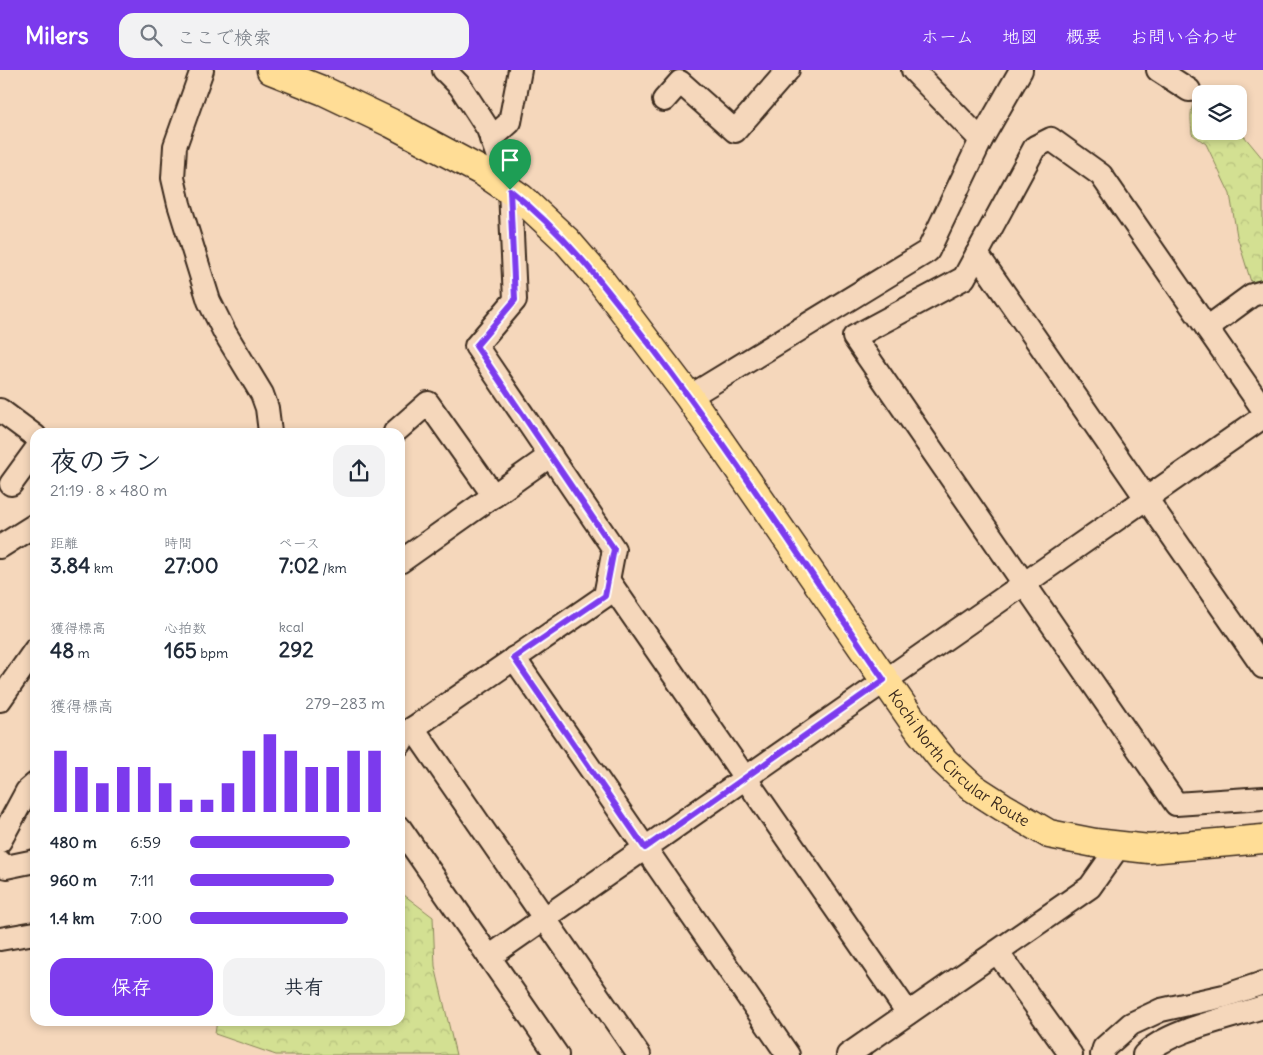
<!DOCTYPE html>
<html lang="ja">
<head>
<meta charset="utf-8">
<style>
  :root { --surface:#fff; --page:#f2f2f3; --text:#1f2937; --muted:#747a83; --accent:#7c3aed }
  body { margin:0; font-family:Delius,"Klee One",sans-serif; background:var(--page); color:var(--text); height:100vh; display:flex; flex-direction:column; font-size:19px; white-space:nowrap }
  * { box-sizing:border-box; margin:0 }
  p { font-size:16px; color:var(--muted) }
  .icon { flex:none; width:28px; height:28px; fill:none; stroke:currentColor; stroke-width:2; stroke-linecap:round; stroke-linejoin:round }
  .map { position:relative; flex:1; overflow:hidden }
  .panel { position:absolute; left:30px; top:358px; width:375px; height:598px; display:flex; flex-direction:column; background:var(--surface); border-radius:15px; box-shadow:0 2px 8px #0003 }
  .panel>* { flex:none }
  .buttons { position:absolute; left:1192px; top:15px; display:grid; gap:10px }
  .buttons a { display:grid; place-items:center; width:55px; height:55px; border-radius:10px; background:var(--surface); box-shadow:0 2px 8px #0003; font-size:25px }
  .pin { position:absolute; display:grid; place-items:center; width:42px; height:42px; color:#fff; margin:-51px -21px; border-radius:50% 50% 50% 0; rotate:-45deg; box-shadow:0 0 5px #0007 }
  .pin .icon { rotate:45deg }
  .round { display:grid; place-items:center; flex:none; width:52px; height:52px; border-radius:15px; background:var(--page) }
  .head { display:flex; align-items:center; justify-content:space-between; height:85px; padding:0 20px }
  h1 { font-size:28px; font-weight:800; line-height:38px }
  .figures { display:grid; grid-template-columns:repeat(3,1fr); gap:8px; height:85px; padding:5px 20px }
  .figures div { display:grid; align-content:center }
  .figures b { font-size:21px; font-weight:800 }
  .figures small { font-size:14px; font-weight:400 }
  .figures p { font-size:14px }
  .chart { height:140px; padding:10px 20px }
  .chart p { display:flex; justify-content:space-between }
  .chart svg { width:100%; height:90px; margin-top:5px; stroke:var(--accent); stroke-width:6 }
  .cta { display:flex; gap:10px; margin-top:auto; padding:10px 20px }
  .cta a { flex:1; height:58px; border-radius:15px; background:var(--accent); color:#fff; font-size:20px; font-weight:800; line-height:58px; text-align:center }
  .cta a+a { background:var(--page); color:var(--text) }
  ul { padding:0 20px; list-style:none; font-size:16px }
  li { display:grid; grid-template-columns:80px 60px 1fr; align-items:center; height:38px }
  li i { height:12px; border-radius:6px; background:var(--accent) }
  header { display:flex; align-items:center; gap:30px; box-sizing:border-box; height:70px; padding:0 25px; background:var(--accent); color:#fff }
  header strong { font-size:24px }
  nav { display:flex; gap:28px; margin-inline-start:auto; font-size:18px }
  .search { width:350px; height:45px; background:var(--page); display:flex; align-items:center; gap:12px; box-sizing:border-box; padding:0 18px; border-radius:15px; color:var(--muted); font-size:19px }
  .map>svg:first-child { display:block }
  .forest { fill:url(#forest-crowns); stroke:#878558 }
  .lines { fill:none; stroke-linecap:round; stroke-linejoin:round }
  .minor-casing { stroke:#3b2a1e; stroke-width:26 }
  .primary-casing { stroke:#3b2a1e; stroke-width:31 }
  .minor { stroke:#f5d7bb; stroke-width:22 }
  .primary { stroke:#ffdd96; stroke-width:28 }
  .route-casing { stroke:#fff; stroke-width:10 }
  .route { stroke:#7c3aed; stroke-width:6 }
  .labels { text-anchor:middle; stroke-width:4; stroke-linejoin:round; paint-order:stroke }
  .street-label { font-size:16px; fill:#3b2a1e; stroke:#f5d7bb }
</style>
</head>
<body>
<header>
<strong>Milers</strong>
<div class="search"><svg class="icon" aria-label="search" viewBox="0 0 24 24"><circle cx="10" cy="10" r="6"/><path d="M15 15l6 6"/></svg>ここで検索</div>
<nav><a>ホーム</a><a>地図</a><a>概要</a><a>お問い合わせ</a></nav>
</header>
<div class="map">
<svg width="1263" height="985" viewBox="0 0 1263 985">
  <defs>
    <pattern id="forest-crowns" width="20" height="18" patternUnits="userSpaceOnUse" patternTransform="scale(1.25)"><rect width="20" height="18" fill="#d3e092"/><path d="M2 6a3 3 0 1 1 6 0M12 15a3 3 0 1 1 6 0" fill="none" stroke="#b6c07d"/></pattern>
  </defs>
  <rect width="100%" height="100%" fill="#f5d7bb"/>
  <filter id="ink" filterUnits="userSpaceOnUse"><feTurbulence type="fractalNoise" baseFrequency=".02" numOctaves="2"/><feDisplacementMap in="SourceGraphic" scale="10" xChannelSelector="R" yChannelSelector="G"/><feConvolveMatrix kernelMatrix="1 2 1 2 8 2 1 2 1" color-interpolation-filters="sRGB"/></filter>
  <g filter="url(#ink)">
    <!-- forest -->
    <g class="forest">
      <path d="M1200 24 1201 25V61L1239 60 1263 89V209L1251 212 1237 166 1230 124 1206 74 1192 64C1191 48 1188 36 1200 24Z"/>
      <polygon points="400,822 433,847 435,896 456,985 276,985 215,964 217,950 400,950"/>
    </g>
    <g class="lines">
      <defs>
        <g id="minor">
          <polyline points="202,0 175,76 173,108 179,134 209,231 225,263 262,324 267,338 270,362"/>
          <polyline points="913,0 981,70"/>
          <polyline points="1158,0 1189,20"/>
          <polyline points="664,30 680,12 735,61 788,0"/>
          <polyline points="491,69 510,52 520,0"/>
          <polyline points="977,184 1263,597"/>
          <polyline points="1207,258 1252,225 1263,222"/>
          <polyline points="689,327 928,181 981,70 1021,0"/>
          <polyline points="1263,339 1101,105 1051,69 1035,77 964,208 854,267 1176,734 1263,728"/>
          <polyline points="0,340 35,366"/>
          <polyline points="395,362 428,333 494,426"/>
          <polyline points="11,414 35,381"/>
          <polyline points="0,477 35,455"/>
          <polyline points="400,492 551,385"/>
          <polyline points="608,510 908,943"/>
          <polyline points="514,588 788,985"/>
          <polyline points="0,630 35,580"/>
          <polyline points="413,658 639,985"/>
          <polyline points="400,674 406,663 605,526 614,479 476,276 515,230 510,120 488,59 460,16 444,0"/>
          <polyline points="400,758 557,985"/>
          <polyline points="0,771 27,721 35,714"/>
          <polyline points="0,792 6,797 35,791"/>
          <polyline points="0,869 35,863"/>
          <polyline points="997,882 1071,985"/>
          <polyline points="489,887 1263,347"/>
          <polyline points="848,985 1090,817 1119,776"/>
          <polyline points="1102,985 1104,978 1131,954 1161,940 1224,926 1263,913"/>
          <path d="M1144 985C1166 961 1230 948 1263 937"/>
        </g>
        <g id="primary">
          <path id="s1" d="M271 0 324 21 391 53 483 102 521 128 566 170 598 207 689 327 920 661 944 691 972 717 1003 737 1049 764 1095 773 1149 779 1263 769"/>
        </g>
      </defs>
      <!-- minor casing -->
      <use href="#minor" class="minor-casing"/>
      <!-- primary casing -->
      <use href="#primary" class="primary-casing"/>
      <!-- minor -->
      <use href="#minor" class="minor"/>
      <!-- primary -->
      <use href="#primary" class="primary"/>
    </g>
  </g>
  <g class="lines" filter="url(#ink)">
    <defs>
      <path id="route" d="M510 120C568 166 609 222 654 280 735 387 808 500 884 610L645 778 514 588 605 526 614 479 476 276 515 230Z"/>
    </defs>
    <!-- route casing -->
    <use href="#route" class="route-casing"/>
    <!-- route -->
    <use href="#route" class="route"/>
  </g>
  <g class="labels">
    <!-- street labels -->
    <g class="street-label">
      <text dy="6" stroke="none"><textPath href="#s1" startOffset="996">Kochi North Circular Route</textPath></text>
    </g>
  </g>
</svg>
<div class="buttons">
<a><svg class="icon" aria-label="layers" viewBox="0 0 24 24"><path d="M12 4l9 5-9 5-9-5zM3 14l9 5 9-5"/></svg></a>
</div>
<div class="pin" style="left:510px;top:120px;background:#1e9e55"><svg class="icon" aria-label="arrive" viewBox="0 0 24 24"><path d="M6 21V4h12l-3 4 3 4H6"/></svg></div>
<section class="panel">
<div class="head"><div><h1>夜のラン</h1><p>21:19 · 8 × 480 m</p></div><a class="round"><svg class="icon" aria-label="share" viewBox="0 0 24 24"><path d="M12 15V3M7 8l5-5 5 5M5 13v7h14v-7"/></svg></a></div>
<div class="figures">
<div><p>距離</p><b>3.84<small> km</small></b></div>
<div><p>時間</p><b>27:00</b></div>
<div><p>ペース</p><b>7:02<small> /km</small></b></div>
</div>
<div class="figures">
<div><p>獲得標高</p><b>48<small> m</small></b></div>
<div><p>心拍数</p><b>165<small> bpm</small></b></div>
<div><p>kcal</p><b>292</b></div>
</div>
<div class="chart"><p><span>獲得標高</span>279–283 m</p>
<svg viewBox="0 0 160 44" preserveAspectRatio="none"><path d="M5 44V14M15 44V22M25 44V30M35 44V22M45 44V22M55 44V30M65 44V38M75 44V38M85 44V30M95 44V14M105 44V6M115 44V14M125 44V22M135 44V22M145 44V14M155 44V14"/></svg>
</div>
<ul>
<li><b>480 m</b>6:59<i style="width:82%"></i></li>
<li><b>960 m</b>7:11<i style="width:74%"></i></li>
<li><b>1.4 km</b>7:00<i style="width:81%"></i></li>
</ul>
<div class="cta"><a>保存</a><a>共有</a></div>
</section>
</div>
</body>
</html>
